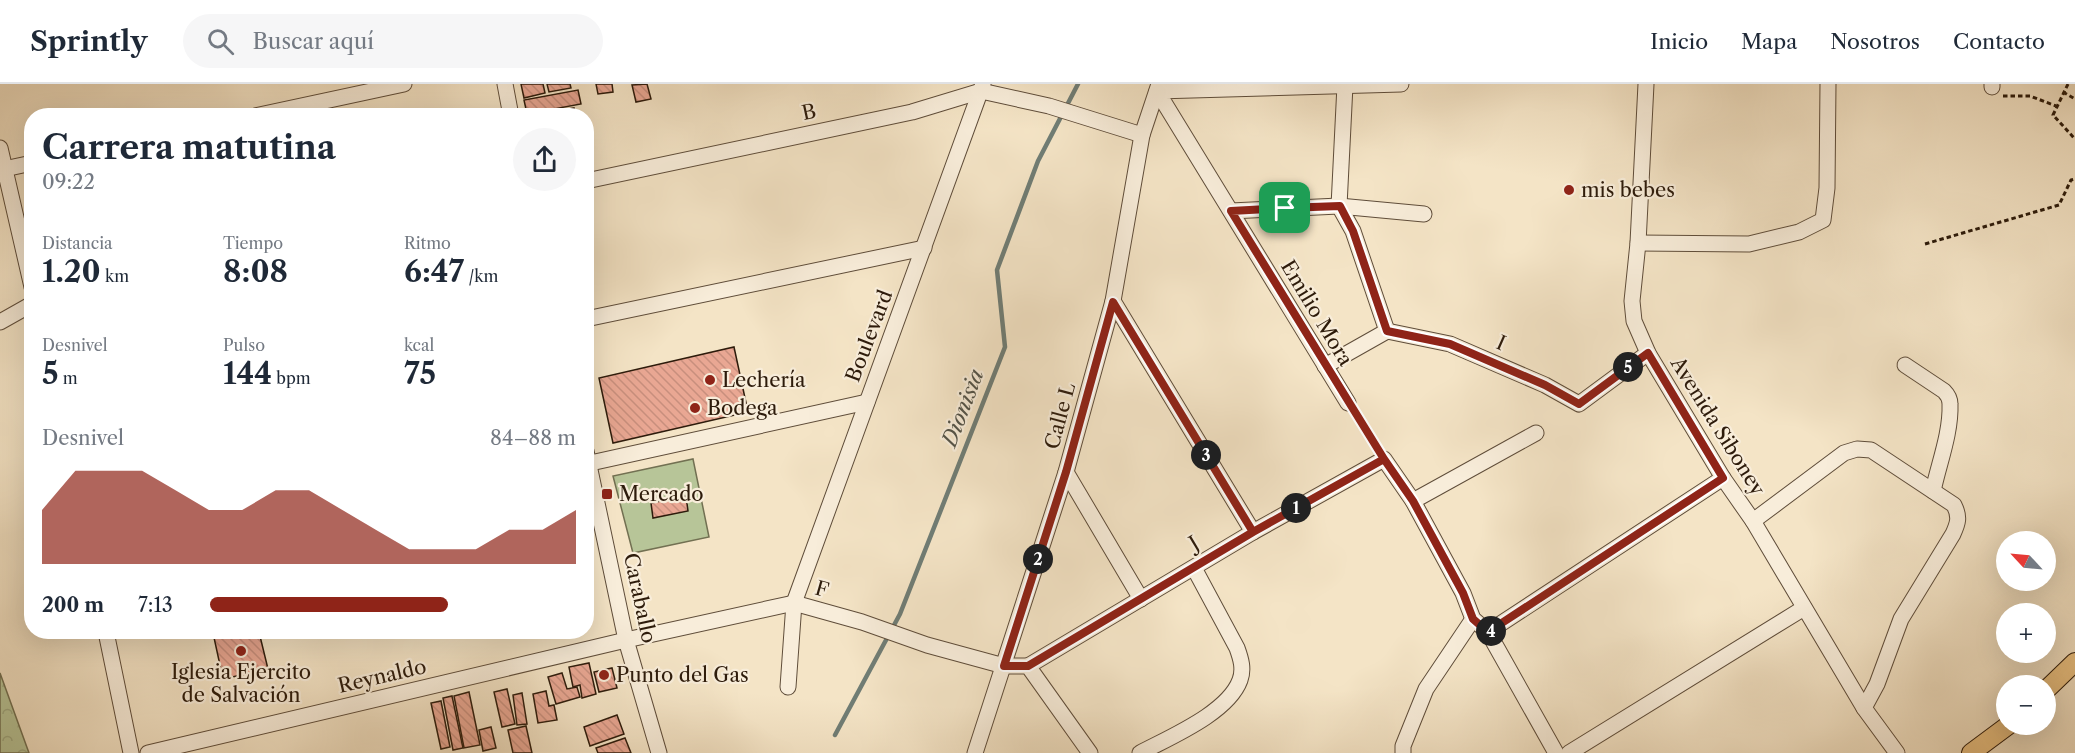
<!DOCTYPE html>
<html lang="es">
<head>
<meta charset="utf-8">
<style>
  :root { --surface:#fff; --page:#f6f6f7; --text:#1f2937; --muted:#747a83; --line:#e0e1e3; --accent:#8f2418 }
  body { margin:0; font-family:"Libre Caslon Text",serif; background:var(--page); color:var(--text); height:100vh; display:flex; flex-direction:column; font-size:22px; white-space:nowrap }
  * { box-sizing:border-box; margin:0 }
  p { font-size:20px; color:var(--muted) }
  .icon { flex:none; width:33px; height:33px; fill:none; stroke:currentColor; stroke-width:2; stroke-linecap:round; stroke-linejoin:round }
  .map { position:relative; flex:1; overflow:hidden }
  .sheet { position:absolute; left:24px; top:24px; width:570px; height:531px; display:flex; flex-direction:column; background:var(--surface); border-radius:24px; box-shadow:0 6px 24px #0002 }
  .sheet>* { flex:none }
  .needle { width:39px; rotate:296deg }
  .controls { position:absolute; left:1996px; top:447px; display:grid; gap:12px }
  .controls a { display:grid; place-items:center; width:60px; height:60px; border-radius:50%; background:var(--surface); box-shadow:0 6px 24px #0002; font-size:30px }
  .pin { position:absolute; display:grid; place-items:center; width:51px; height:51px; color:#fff; margin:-26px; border-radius:12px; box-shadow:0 3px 9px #0006 }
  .km { position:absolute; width:30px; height:30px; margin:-15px; border-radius:50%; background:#222; color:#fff; font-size:16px; line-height:30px; text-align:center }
  .round { display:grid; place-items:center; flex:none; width:63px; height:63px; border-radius:32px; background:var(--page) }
  .overview { display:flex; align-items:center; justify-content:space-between; height:102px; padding:0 18px }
  h1 { font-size:33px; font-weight:700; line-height:45px }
  .metrics { display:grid; grid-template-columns:repeat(3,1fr); gap:9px; height:102px; padding:6px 18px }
  .metrics div { display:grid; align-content:center }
  .metrics b { font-size:30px; font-weight:700 }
  .metrics small { font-size:16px; font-weight:400 }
  .metrics p { font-size:16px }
  .chart { height:168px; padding:12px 18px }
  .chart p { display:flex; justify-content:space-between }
  .chart svg { width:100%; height:108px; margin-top:6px; fill:var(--accent); opacity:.7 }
  ul { padding:0 18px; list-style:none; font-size:20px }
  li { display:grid; grid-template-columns:96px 72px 1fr; align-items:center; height:45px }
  li i { height:15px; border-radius:8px; background:var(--accent) }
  header { display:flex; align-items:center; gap:36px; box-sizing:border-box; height:84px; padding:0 30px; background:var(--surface); border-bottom:2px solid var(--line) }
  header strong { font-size:28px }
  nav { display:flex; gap:33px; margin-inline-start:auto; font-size:21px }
  .search { width:420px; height:54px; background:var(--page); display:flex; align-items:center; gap:15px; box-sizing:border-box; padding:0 21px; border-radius:33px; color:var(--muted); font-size:22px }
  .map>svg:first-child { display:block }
  .green { fill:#b7c598; stroke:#727052; stroke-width:1.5 }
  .park { fill:url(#park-crowns); stroke:#727052; stroke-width:1.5 }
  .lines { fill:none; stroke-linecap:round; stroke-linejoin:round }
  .stream { stroke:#707d75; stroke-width:4.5 }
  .building { fill:url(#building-back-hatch); stroke:#2d1b0b; stroke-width:1.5 }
  .minor-casing { stroke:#5f4d3a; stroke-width:17 }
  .major-casing { stroke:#2d1b0b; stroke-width:20 }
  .path { stroke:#2d1b0b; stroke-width:3; stroke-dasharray:4.5 3; stroke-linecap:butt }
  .minor { stroke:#f8edda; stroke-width:15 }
  .major { stroke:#eac283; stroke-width:18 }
  .route-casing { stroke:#fff; stroke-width:12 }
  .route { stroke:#8f2418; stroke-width:8 }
  .poi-dot { fill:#8f2418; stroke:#f8edda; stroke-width:2 }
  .labels { text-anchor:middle; stroke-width:4.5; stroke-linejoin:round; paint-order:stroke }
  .street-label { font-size:20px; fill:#2d1b0b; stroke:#f8edda }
  .poi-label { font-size:20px; fill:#2d1b0b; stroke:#f8edda; text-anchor:start }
  .water-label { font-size:21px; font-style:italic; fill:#545449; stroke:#f8edda }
</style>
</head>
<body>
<header>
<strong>Sprintly</strong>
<div class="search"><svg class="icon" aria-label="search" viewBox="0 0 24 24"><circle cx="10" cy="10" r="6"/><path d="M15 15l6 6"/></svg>Buscar aquí</div>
<nav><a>Inicio</a><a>Mapa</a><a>Nosotros</a><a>Contacto</a></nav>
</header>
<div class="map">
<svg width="2075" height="669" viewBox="0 0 2075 669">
  <defs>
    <pattern id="park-crowns" width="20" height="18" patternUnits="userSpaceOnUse" patternTransform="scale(1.5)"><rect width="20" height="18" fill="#b7c598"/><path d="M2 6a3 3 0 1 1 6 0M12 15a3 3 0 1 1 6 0" fill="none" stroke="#9ea982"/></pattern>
    <pattern id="building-back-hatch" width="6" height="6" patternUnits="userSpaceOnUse" patternTransform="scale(1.5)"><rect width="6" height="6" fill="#e9a793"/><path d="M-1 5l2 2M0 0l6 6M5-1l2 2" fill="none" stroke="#c88f7d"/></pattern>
  </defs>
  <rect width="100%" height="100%" fill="#f4e4c6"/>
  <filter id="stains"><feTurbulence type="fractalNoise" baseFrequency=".00333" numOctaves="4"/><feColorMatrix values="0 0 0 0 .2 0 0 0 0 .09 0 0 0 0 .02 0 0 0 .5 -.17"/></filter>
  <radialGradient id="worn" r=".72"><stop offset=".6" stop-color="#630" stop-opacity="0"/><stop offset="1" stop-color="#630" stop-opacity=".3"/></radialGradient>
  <!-- green -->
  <polygon class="green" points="693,375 709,453 633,469 613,392"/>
  <!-- park -->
  <polygon class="park" points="0,589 29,669 0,669"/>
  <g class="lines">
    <!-- stream -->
    <polyline class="stream" points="835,651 900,530 1005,263 997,186 1038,77 1078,0"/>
  </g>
  <!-- building -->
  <g class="building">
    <polygon points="521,0 543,0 545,9 524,14"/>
    <polygon points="547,0 570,0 571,4 549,8"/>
    <polygon points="596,0 612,0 613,8 598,10"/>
    <polygon points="647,0 651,15 636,18 632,1"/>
    <polygon points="578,6 581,20 527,30 524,16"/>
    <polygon points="574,24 576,32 534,32"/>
    <polygon points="734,263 748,328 613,359 599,294"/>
    <polygon points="686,412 688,427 653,434 651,419"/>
    <polygon points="220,548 259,548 268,585 223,595 213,549"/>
    <polygon points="589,579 596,610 582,614 580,601 573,603 569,583"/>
    <polygon points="612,584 617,604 599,608 594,588"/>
    <polygon points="562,589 567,605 577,603 580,613 556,620 548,593"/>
    <polygon points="507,605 515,640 502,643 494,608"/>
    <polygon points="546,607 549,622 554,621 557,636 538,639 533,610"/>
    <polygon points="469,608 480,661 464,664 454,612"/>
    <polygon points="522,609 527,640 517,641 513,611"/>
    <polygon points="452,612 463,664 453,666 443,614"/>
    <polygon points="441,617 450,663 441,665 431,619"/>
    <polygon points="617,631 624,650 590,662 584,643"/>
    <polygon points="526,642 532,669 513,669 508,646"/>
    <polygon points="491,643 496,664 483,667 479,646"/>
    <polygon points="625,654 631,669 598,669 596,664"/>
  </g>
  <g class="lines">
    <defs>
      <g id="minor">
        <polyline points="505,0 511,32"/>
        <polyline points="1646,0 1638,159 1632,217 1634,237 1648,269 1723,394 1753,437 1864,624 1897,669"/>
        <polyline points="1992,0 1992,3"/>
        <polyline points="1345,1 1339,122 1353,147 1387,247"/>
        <polyline points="255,32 404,0"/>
        <polyline points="0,64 32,203"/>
        <polyline points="0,86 32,79"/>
        <polyline points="586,97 912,28 981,7 1049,22 1142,51"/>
        <polyline points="1231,127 1339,122 1424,130"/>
        <polyline points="1638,159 1749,160 1799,148 1823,136 1827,104 1828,0"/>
        <polyline points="1113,217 1253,448"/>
        <polyline points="586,235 924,164"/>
        <polyline points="0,238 32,220"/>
        <path d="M1905 281 1944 307C1948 311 1950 314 1950 320 1951 349 1939 379 1933 407"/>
        <polyline points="1325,282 1387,247 1450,260 1545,301 1579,320 1648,269"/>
        <polyline points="1348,319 1157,7 1401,0"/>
        <polyline points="586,367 626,556 659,669"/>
        <polyline points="586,380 867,318"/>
        <polyline points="1066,388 1141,515"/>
        <polyline points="1413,417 1536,349"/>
        <path d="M1753 437 1844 369 1857 365 1871 366 1954 421C1960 433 1958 439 1953 450L1901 535 1877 600 1864 624"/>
        <polyline points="106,548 131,669"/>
        <polyline points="1488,548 1723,394"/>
        <polyline points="1028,582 1253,448 1384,375 1413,417 1463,509 1473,535 1488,548 1556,669"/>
        <polyline points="788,603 794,519 983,0"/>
        <polyline points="148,669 626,556 794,519 862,538 927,561 1004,582 1028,582 1090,669"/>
        <polyline points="975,669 1066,388 1113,217 1142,51 1159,0"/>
        <path d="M1140 669C1170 653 1228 629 1240 596 1244 585 1241 575 1237 564L1194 484"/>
        <polyline points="1403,669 1403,662 1426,605 1473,535"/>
        <polyline points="1569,669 1804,524"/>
      </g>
      <g id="major">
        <polyline points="2046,606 2075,578"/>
        <polyline points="1971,669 2010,640"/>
      </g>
    </defs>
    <!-- minor casing -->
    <use href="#minor" class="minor-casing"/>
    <!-- major casing -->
    <use href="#major" class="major-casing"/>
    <!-- path -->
    <g class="path">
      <polyline points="2068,0 2053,31 2075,55"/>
      <polyline points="2063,8 2075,15"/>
      <polyline points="2003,12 2030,12 2056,22"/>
      <polyline points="1925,160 2059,121 2071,96 2075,95"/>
      <polyline points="1356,331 1377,363"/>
    </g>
    <!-- minor -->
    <use href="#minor" class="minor"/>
    <!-- major -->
    <use href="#major" class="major"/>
  </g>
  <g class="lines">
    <defs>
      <polyline id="route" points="1285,124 1231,127 1384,375 1253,448 1028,582 1004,582 1066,388 1113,218 1253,448 1384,375 1413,417 1463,509 1473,535 1488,548 1723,394 1648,269 1579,320 1545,301 1450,260 1387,247 1353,147 1340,122 1285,124"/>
    </defs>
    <!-- route casing -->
    <use href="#route" class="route-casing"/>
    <!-- route -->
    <use href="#route" class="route"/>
  </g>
  <!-- markers -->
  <g class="poi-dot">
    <circle cx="1569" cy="106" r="6"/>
    <circle cx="710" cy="296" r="6"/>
    <circle cx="695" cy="324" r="6"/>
    <rect x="601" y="404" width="12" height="12" rx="3"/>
    <circle cx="241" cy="567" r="6"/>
    <circle cx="604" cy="591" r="6"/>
  </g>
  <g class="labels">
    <!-- street labels -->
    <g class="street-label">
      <text transform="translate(809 28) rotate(-12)" y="7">B</text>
      <text transform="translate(1317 229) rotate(59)" y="7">Emilio Mora</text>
      <text transform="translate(869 252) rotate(-69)" y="7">Boulevard</text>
      <text transform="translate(1501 259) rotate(24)" y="7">I</text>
      <text transform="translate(1060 332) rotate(-75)" y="7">Calle L</text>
      <text transform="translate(1718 342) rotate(58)" y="7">Avenida Siboney</text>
      <text transform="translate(1194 459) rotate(-31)" y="7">J</text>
      <text transform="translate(822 505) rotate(16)" y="7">F</text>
      <text transform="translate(640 514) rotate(78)" y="7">Caraballo</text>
      <text transform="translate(382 592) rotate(-13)" y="7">Reynaldo</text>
    </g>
    <!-- poi labels -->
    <g class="poi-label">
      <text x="1581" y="113">mis bebes</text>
      <text x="722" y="303">Lechería</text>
      <text x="707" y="331">Bodega</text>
      <text x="619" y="417">Mercado</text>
      <text x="241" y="595" text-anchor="middle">Iglesia Ejercito<tspan x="241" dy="23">de Salvación</tspan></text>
      <text x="616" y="598">Punto del Gas</text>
    </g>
    <!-- water labels -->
    <g class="water-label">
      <text transform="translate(963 324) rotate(-69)" y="7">Dionisia</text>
    </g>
  </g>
  <rect width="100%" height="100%" filter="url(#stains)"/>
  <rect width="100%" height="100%" fill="url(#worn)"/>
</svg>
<div class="controls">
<a><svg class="needle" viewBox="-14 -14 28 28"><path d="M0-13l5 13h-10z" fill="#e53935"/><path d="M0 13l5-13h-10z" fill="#747a83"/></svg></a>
<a>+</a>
<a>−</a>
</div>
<div class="pin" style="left:1285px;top:124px;background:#1e9e55"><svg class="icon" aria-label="arrive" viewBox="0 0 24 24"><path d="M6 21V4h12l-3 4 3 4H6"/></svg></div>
<b class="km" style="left:1296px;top:424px">1</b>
<b class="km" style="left:1038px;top:475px">2</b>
<b class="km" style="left:1206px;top:371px">3</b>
<b class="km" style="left:1491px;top:547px">4</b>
<b class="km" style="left:1628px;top:283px">5</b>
<section class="sheet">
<div class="overview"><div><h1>Carrera matutina</h1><p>09:22</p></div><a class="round"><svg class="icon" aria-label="share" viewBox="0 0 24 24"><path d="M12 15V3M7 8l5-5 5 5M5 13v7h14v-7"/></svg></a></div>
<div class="metrics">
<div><p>Distancia</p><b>1.20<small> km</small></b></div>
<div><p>Tiempo</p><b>8:08</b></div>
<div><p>Ritmo</p><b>6:47<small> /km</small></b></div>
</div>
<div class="metrics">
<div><p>Desnivel</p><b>5<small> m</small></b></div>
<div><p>Pulso</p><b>144<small> bpm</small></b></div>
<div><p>kcal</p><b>75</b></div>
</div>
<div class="chart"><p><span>Desnivel</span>84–88 m</p>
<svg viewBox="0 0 160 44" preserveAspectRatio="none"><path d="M0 44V22L10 6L20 6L30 6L40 14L50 22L60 22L70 14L80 14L90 22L100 30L110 38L120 38L130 38L140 30L150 30L160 22V44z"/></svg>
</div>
<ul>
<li><b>200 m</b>7:13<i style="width:65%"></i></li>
</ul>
</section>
</div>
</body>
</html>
